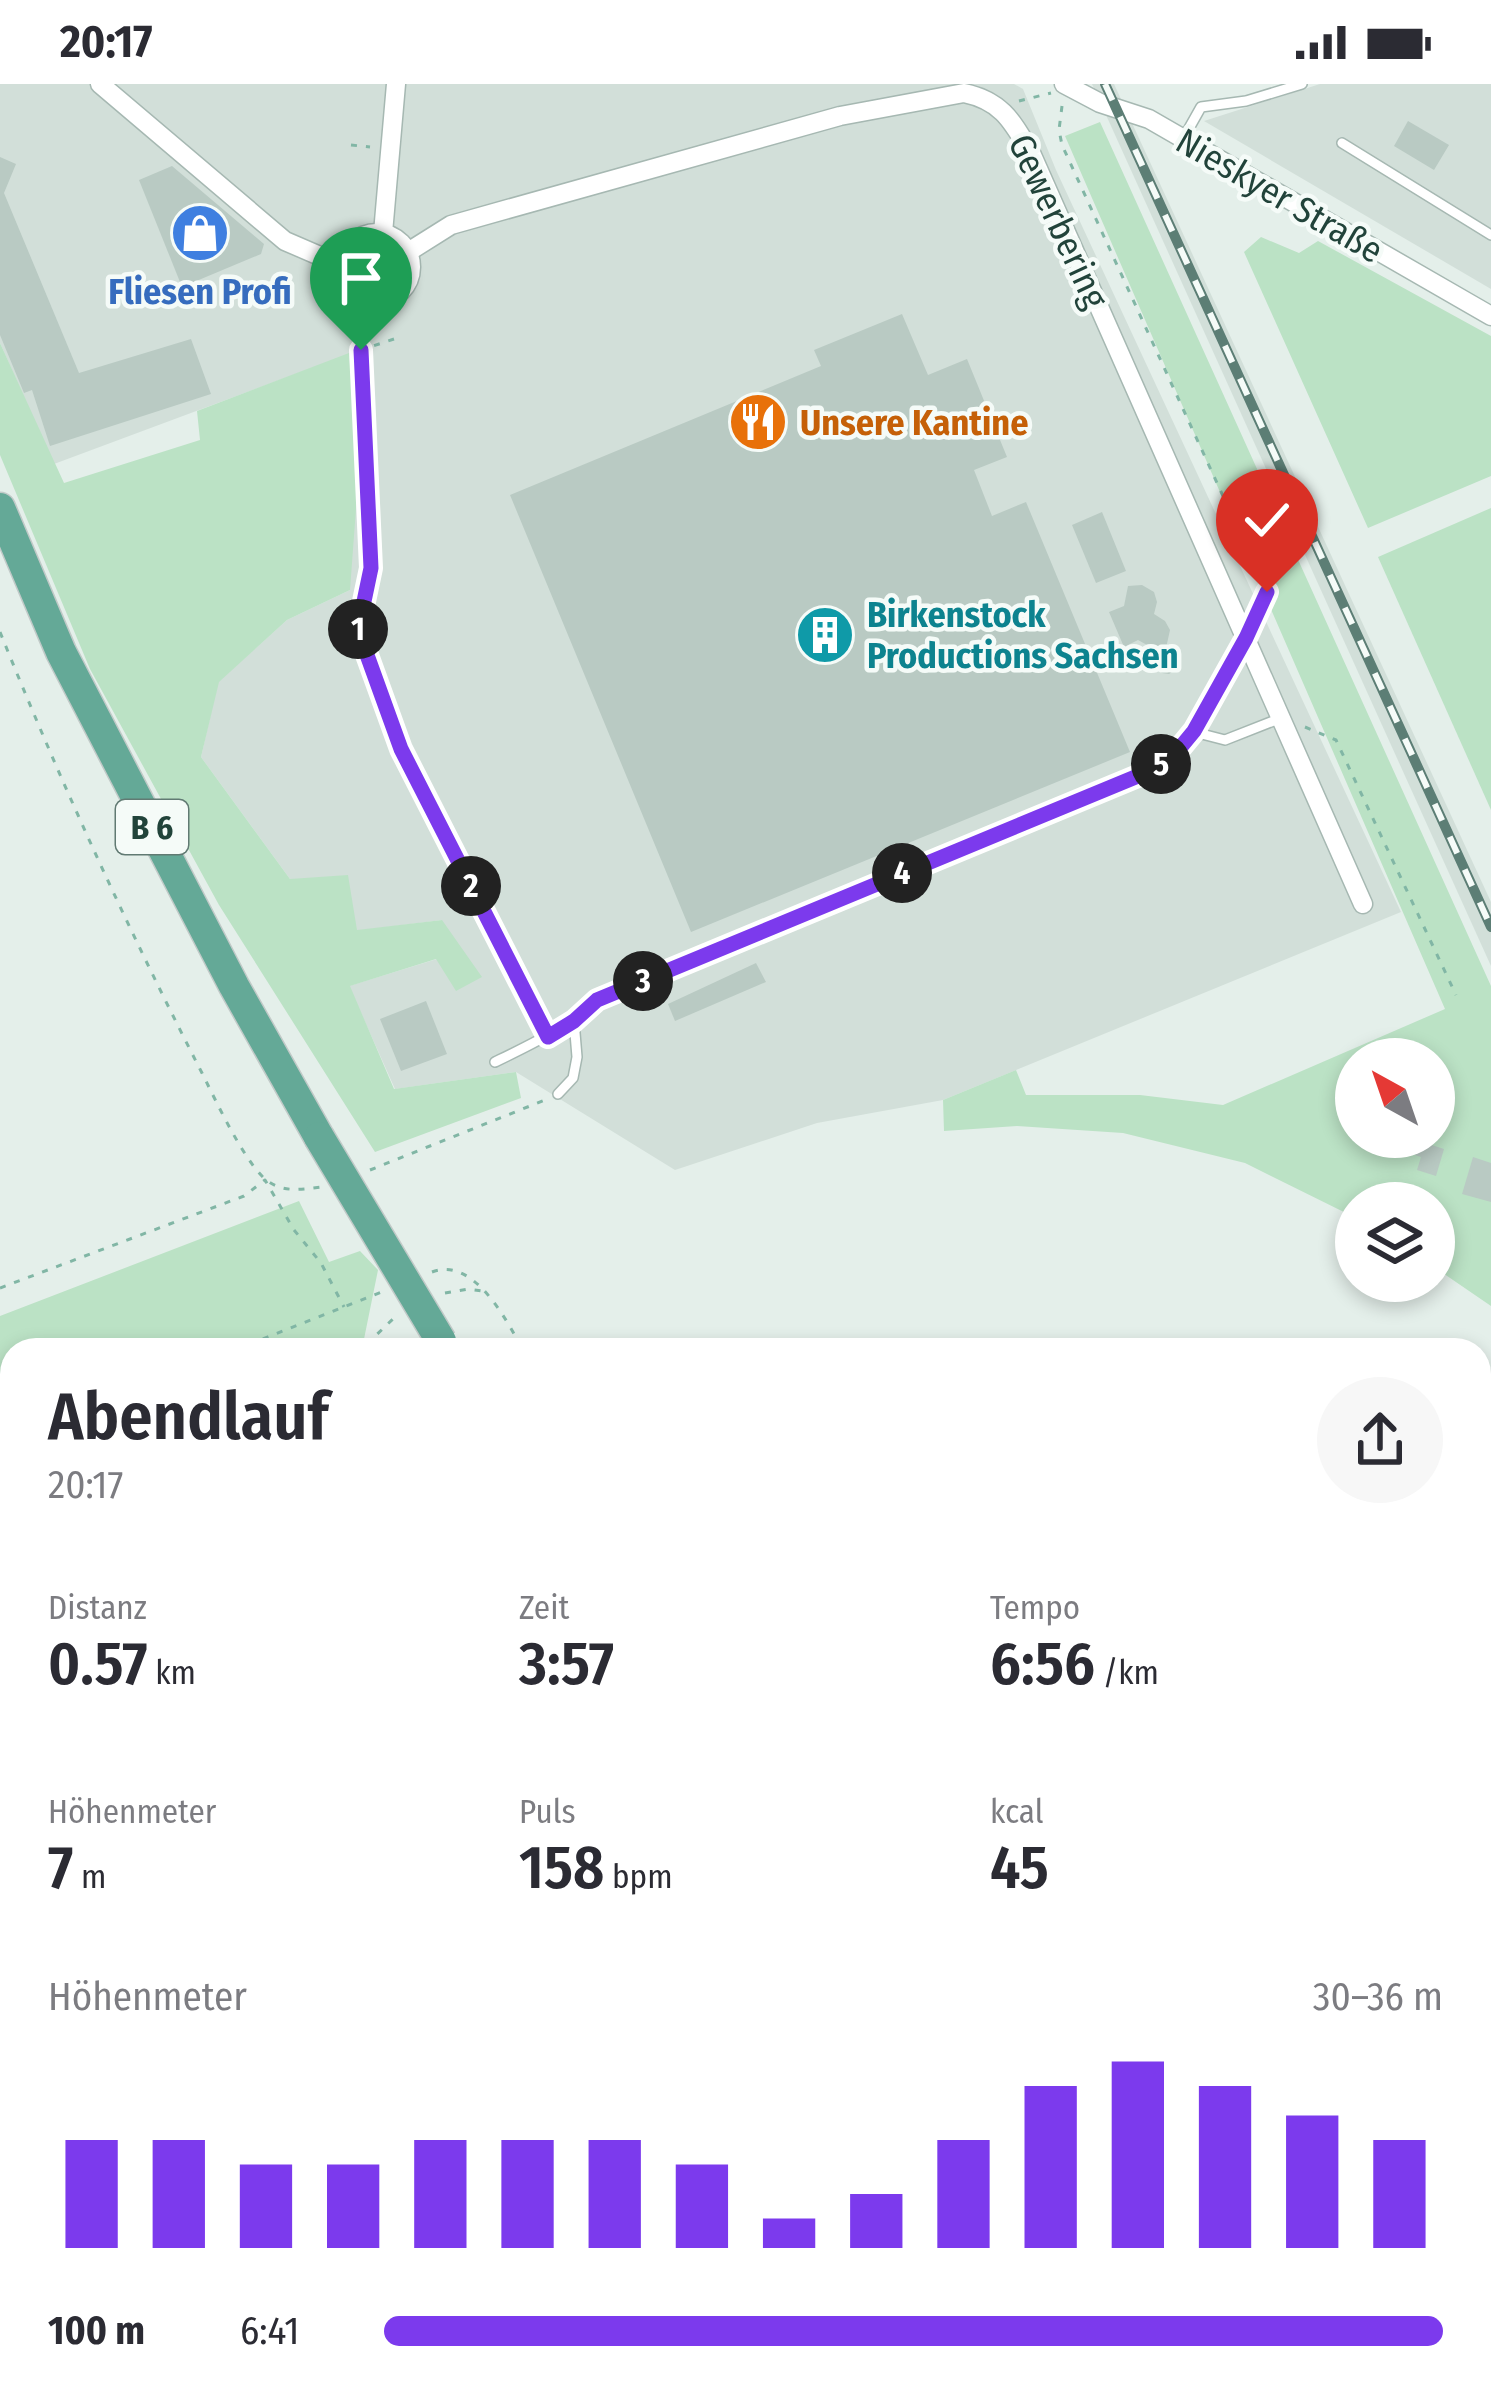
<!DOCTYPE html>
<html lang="de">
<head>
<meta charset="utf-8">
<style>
  :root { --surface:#fff; --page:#f7f7f7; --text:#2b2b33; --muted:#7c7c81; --accent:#7c3aed }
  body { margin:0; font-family:"Fira Sans Condensed",sans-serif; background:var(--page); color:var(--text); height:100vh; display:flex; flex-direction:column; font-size:45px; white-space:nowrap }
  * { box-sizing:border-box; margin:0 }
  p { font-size:39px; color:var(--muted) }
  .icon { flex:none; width:66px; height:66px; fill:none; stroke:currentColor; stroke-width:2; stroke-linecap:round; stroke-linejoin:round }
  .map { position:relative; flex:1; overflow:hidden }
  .panel { position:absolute; left:0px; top:1254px; width:1491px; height:1065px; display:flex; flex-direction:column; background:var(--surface); border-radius:36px 36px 0 0; box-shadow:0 6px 18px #0003 }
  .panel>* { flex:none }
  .needle { width:78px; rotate:320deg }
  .fabs { position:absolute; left:1335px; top:954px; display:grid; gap:24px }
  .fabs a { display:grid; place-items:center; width:120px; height:120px; border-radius:50%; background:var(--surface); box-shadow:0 6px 18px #0003; font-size:60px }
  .pin { position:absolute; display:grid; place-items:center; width:102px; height:102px; color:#fff; margin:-123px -51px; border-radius:50% 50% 50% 0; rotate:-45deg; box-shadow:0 0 12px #0007 }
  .pin .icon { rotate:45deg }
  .km { position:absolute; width:60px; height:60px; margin:-30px; border-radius:50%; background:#222; color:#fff; font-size:33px; line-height:60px; text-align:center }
  .round { display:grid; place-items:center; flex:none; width:126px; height:126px; border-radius:63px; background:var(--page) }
  .head { display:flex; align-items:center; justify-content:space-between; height:204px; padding:0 48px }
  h1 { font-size:66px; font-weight:600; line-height:90px }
  .stats { display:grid; grid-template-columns:repeat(3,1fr); gap:18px; height:204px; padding:12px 48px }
  .stats div { display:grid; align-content:center }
  .stats b { font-size:60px; font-weight:600 }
  .stats small { font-size:33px; font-weight:400 }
  .stats p { font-size:33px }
  .chart { height:336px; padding:24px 48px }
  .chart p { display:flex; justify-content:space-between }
  .chart svg { width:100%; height:216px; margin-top:12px; stroke:var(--accent); stroke-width:6 }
  ul { padding:0 48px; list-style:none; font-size:39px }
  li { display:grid; grid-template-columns:192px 144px 1fr; align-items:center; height:90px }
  li i { height:30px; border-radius:15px; background:var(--accent) }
  .status { display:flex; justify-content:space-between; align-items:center; height:84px; padding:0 60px; background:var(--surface); direction:ltr }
  .status svg { height:33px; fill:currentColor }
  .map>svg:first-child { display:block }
  .built { fill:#d2dfd9 }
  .green { fill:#bbe2c5; fill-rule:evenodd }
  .building { fill:#b9cac3 }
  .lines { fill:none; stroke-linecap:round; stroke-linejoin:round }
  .lane-casing { stroke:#a6b8b2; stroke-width:12 }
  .street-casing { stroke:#a6b8b2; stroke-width:21 }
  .secondary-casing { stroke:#a1bcb2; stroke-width:30 }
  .primary-casing { stroke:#c1cac8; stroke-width:33 }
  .path { stroke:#81b6a5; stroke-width:3; stroke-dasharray:6 9; stroke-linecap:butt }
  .lane { stroke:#fff; stroke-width:9 }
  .street { stroke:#fff; stroke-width:18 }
  .secondary { stroke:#fff; stroke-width:27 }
  .primary { stroke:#64a997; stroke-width:30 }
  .rail-casing { stroke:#5c7e75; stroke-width:10 }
  .rail { stroke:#f5fbf8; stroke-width:6; stroke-dasharray:18; stroke-linecap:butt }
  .primary-bridge-casing { stroke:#c1cac8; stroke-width:33; stroke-linecap:butt }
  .primary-bridge { stroke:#64a997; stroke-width:30 }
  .route-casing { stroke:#fff; stroke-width:24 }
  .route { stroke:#7c3aed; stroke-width:15 }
  .labels { text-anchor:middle; stroke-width:9; stroke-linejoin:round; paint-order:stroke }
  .shield { fill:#f5fbf8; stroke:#617a73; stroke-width:3 }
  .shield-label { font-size:33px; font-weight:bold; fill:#21433a }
  .street-label { font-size:36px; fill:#21433a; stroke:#f5fbf8 }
  .shop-label { font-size:36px; font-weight:bold; fill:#366cbe; stroke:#f5fbf8 }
  .food-label { font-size:36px; font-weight:bold; fill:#c56008; stroke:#f5fbf8; text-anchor:start }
  .culture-label { font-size:36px; font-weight:bold; fill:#0d838f; stroke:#f5fbf8; text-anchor:start }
</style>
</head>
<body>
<div class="status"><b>20:17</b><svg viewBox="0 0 49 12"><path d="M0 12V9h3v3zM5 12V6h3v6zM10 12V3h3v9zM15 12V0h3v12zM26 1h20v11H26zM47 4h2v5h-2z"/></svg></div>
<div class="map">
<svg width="1491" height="2317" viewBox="0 0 1491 2317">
  <rect width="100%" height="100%" fill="#e4efea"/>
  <!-- built -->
  <g class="built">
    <polygon points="0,0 1014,0 1023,5 1056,86 1401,828 943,1016 817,1039 675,1086 516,988 395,1005 349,902 437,875 442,836 356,847 290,795 201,673 218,598 287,536 350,506 349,270 54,380 0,259"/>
    <polygon points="1092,0 1114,0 1491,818 1491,882"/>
    <polygon points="1320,0 1491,0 1491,205 1204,37"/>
  </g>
  <!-- green -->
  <g class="green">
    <path d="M1100 38 1491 902V1222L1434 1183V1119H1356V1134L1245 1079 1123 1049 1017 1042 944 1047 943 1016 1016 986 1026 1011H1140L1223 1021 1445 925 1065 52ZM1356 975H1434V1053H1356Z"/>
    <polygon points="1261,153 1299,169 1318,157 1491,252 1491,392 1368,444 1244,168"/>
    <circle cx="378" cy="184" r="22"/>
    <polygon points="0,259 64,399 200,356 197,327 349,269 359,384 350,506 287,536 219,598 201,673 290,795 348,791 357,846 442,836 482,893 456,907 436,875 350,902 394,1005 516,988 521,1014 375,1068 219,821 90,585 0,371"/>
    <polygon points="1491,424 1491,726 1378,473"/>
    <polygon points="299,1117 329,1178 360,1167 378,1186 363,1260 348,1266 12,1266 12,1389 0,1394 0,1232"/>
  </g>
  <!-- building -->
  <g class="building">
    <polygon points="1408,37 1449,61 1434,86 1394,62"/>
    <polygon points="0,73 16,80 4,109 79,289 191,255 211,310 50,362 32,306 24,309 0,251"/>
    <polygon points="172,82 264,160 261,170 182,203 139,96"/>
    <polygon points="902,230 928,291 967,275 1007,373 974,386 992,432 1026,418 1130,668 691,848 510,411 821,282 814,266"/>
    <polygon points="1102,428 1126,487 1096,499 1072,441"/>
    <polygon points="1142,501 1154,508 1157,518 1154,530 1165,537 1170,546 1166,564 1176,573 1178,580 1175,586 1169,590 1162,589 1157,584 1158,567 1138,556 1124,563 1109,528 1124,522 1128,502"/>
    <polygon points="756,879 766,898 675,937 668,920"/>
    <polygon points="426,917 447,970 401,987 380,935"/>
    <polygon points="1419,1057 1444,1065 1436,1092 1417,1086 1421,1073 1415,1071"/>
    <polygon points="1473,1073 1491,1079 1491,1118 1462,1110"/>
  </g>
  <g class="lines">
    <defs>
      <g id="lane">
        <polyline points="1183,55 1201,23 1246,17 1302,0"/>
        <polyline points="1342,59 1491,151"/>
        <polyline points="1194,648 1225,656 1281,634"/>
        <path d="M495 978C532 960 566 944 597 916L1150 687 1176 670 1194 648 1244 558"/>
        <polyline points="558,1010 573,994 577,973 574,937"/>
      </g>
      <g id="street">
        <polyline points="100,0 285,157 343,182"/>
        <polyline points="1064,0 1100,19 1149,35 1491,232"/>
        <polyline points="383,149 396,0"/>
        <circle cx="377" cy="183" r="34"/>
        <path d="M408 168 451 141 840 32 964 9C1002 17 1012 37 1031 69L1363 820"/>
      </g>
      <polyline id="secondary" points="1479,1645 1491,1640"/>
      <g id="primary">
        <polyline points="0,424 61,568 234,902 319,1053"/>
        <polyline points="1076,2307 1082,2317"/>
      </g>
    </defs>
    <!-- lane casing -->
    <use href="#lane" class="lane-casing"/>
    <!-- street casing -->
    <use href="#street" class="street-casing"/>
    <!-- secondary casing -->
    <use href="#secondary" class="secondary-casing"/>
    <!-- primary casing -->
    <use href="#primary" class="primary-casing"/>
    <!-- path -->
    <g class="path">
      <polyline points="1019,17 1051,9"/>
      <polyline points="1062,22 1059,46 1062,61 1267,508 1258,529"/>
      <polyline points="351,61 370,63"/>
      <polyline points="394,255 361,266 371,484 357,546 401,665 541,941"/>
      <path d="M0 548C61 699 128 845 202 989 215 1015 247 1084 269 1098 285 1109 303 1105 322 1103"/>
      <polyline points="1305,643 1336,656 1456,911"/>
      <polyline points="370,1086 545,1016"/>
      <path d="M432 1188C474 1172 507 1237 523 1266"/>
      <polyline points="0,1204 244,1112 265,1096 294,1146 321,1179 344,1223"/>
      <polyline points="445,1209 468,1205 482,1207"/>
      <polyline points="235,1266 384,1207"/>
      <polyline points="353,1266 365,1262 398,1230"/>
      <polyline points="0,1359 12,1354"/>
      <polyline points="0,1396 12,1391"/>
      <polyline points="1038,2307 1044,2317"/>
      <polyline points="1123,2307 1129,2317"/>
      <polyline points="1340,2307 1365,2317"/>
    </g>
    <!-- lane -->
    <use href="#lane" class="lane"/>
    <!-- street -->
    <use href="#street" class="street"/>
    <!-- secondary -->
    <use href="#secondary" class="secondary"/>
    <!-- primary -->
    <use href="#primary" class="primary"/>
    <defs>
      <polyline id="rail" points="1105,0 1491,843"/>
    </defs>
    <!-- rail casing -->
    <use href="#rail" class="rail-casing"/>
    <!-- rail -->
    <use href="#rail" class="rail"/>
    <defs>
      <polyline id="primary-bridge" points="319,1053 441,1257"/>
    </defs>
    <!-- primary-bridge casing -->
    <use href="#primary-bridge" class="primary-bridge-casing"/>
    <!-- primary-bridge -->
    <use href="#primary-bridge" class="primary-bridge"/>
  </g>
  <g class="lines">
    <defs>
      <polyline id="route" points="361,266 371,484 358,546 401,665 548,953 574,937 597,916 1150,687 1175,670 1194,647 1246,554 1267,508"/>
    </defs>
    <!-- route casing -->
    <use href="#route" class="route-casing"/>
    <!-- route -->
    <use href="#route" class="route"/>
  </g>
  <!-- icons -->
  <defs>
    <symbol id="shop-disc" viewBox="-11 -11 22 22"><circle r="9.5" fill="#3f7fe0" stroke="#f5fbf8"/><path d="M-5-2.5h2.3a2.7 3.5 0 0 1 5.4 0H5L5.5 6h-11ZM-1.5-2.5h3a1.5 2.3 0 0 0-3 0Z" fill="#fff"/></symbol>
    <symbol id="restaurant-disc" viewBox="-11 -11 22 22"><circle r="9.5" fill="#e8710a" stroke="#f5fbf8"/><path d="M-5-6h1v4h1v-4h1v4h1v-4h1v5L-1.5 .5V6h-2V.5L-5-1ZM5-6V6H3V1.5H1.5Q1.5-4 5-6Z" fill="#fff"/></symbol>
    <symbol id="building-disc" viewBox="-11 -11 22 22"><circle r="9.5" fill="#0f9aa8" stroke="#f5fbf8"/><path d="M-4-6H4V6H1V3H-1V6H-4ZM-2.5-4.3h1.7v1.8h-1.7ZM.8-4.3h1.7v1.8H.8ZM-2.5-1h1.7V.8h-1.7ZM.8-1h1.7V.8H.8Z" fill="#fff"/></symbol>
  </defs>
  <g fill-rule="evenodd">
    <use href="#shop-disc" x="167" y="116" width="66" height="66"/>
    <use href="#restaurant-disc" x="725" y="305" width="66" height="66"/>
    <use href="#building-disc" x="792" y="518" width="66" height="66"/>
  </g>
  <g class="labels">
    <!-- shield labels -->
    <rect class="shield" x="116" y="716" width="72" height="54" rx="9"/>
    <g class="shield-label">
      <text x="152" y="755">B 6</text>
    </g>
    <!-- street labels -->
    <g class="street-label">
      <text transform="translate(1280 111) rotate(30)" y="13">Nieskyer Straße</text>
      <text transform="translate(1059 137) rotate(65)" y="13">Gewerbering</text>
    </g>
    <!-- shop labels -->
    <g class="shop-label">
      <text x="200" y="220">Fliesen Profi</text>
    </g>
    <!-- food labels -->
    <g class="food-label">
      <text x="800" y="351">Unsere Kantine</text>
    </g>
    <!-- culture labels -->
    <g class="culture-label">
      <text x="867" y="543">Birkenstock<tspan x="867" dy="41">Productions Sachsen</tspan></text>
    </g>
  </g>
</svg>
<div class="fabs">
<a><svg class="needle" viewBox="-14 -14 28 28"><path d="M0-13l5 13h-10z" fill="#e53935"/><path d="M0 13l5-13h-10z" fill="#7c7c81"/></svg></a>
<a><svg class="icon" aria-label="layers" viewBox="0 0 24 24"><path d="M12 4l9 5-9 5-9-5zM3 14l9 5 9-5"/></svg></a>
</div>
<div class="pin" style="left:361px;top:266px;background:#1e9e55"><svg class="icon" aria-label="arrive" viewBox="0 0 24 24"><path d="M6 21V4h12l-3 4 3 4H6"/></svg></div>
<div class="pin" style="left:1267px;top:508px;background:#d93025"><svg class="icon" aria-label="check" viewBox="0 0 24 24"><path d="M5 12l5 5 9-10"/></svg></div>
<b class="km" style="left:358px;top:545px">1</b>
<b class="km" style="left:471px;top:802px">2</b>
<b class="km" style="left:643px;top:897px">3</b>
<b class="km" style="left:902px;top:789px">4</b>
<b class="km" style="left:1161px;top:680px">5</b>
<section class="panel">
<div class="head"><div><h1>Abendlauf</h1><p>20:17</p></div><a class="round"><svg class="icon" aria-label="share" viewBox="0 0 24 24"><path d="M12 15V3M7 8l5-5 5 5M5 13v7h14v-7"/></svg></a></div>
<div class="stats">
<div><p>Distanz</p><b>0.57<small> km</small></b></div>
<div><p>Zeit</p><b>3:57</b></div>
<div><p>Tempo</p><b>6:56<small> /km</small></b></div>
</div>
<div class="stats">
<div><p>Höhenmeter</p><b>7<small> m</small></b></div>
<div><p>Puls</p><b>158<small> bpm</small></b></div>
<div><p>kcal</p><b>45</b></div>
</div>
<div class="chart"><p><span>Höhenmeter</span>30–36 m</p>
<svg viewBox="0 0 160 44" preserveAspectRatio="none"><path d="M5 44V22M15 44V22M25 44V27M35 44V27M45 44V22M55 44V22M65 44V22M75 44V27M85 44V38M95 44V33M105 44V22M115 44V11M125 44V6M135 44V11M145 44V17M155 44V22"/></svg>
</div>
<ul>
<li><b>100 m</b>6:41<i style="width:100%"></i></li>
</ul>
</section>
</div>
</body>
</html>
